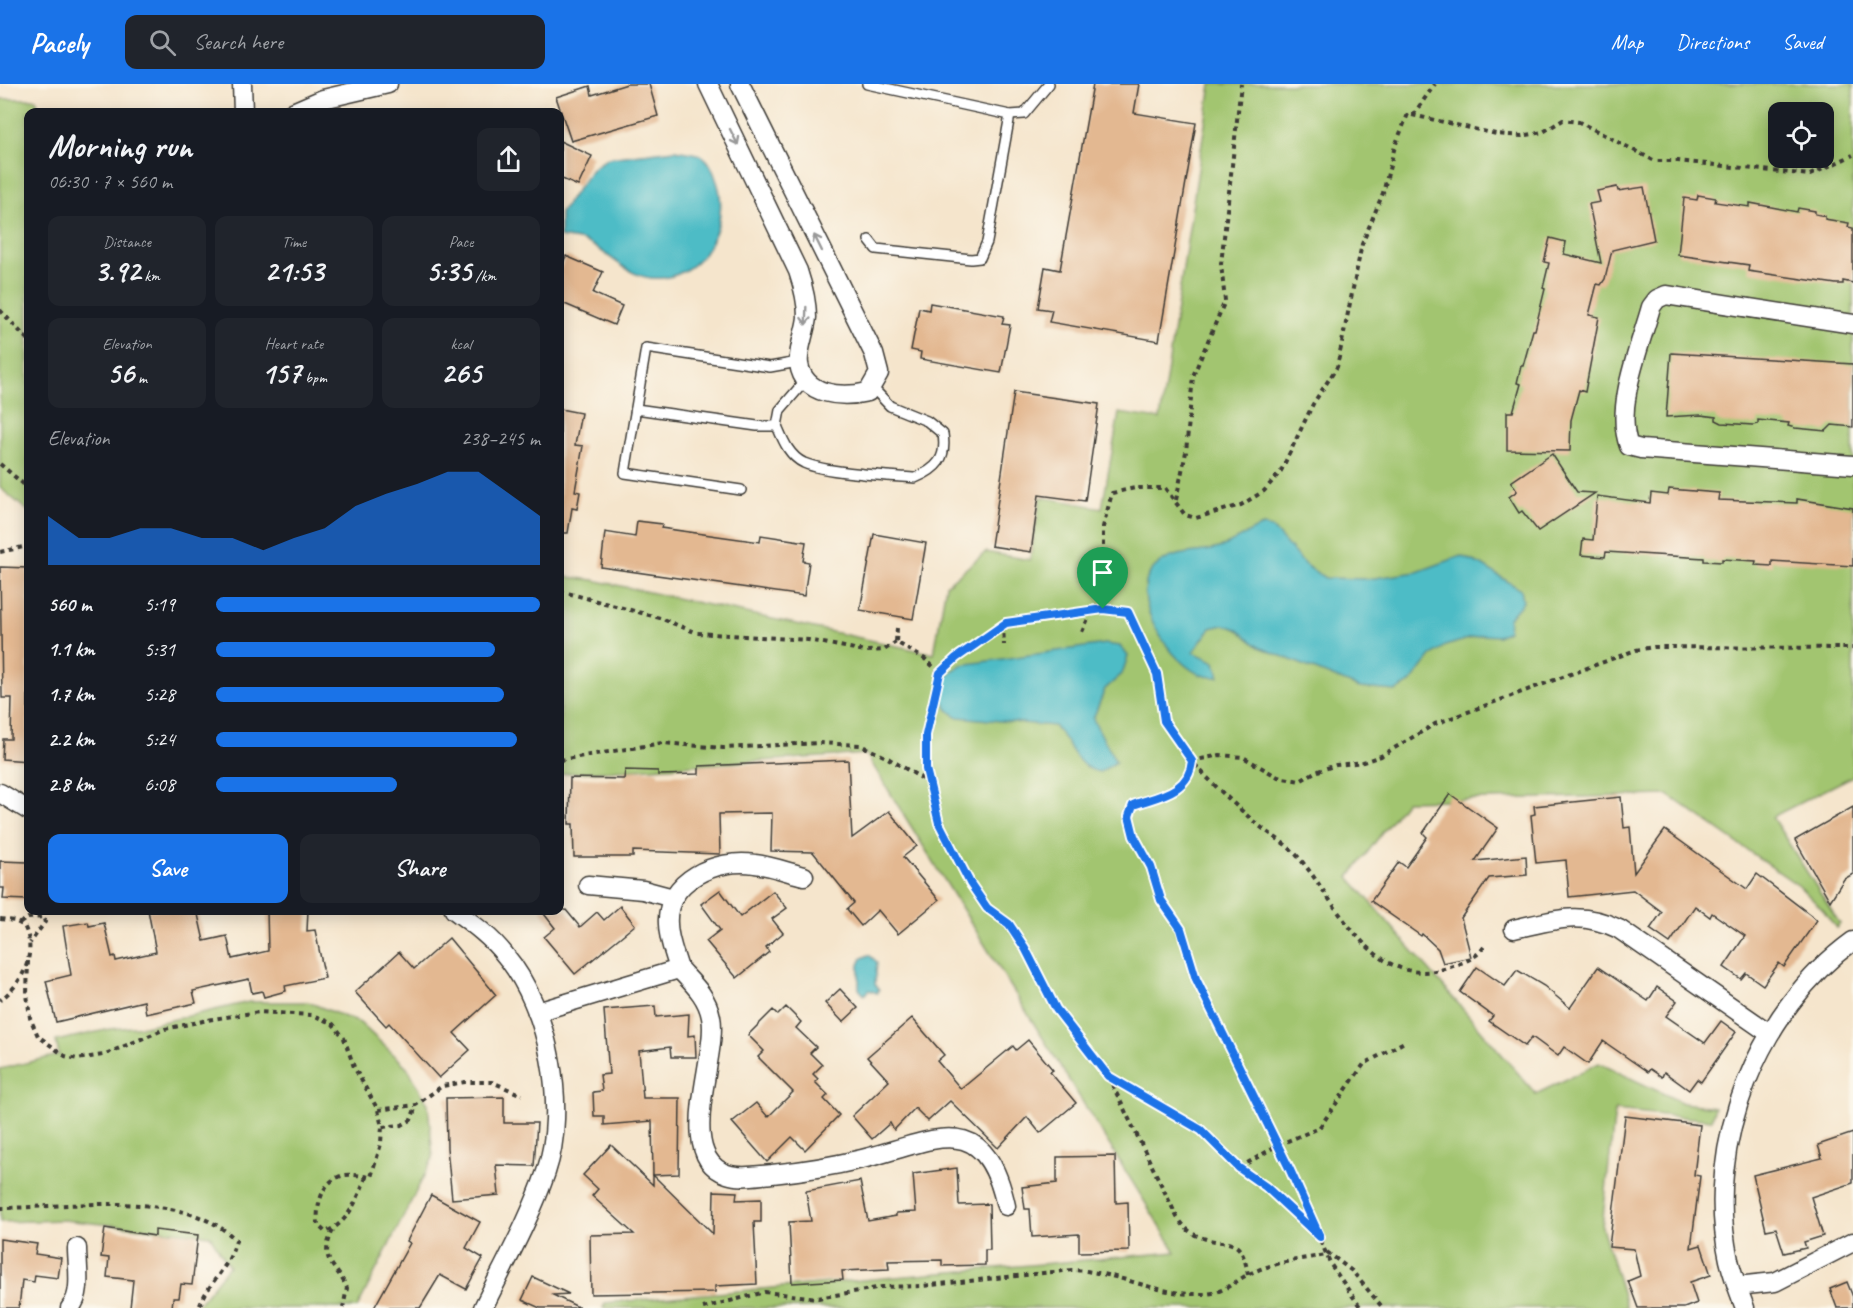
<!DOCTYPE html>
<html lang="en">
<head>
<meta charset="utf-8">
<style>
  :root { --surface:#171b24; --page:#20242c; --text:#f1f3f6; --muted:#9ea1a6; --accent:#1a73e8 }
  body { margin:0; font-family:Caveat,sans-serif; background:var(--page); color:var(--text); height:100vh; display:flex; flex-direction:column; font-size:22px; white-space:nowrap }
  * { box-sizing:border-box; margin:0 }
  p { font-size:20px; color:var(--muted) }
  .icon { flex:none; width:33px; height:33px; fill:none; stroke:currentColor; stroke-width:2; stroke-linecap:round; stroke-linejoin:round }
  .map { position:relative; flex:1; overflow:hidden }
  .panel { position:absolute; left:24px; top:24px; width:540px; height:807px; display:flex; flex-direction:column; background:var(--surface); border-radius:12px; box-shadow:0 3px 15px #0003 }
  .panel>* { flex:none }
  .buttons { position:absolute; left:1768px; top:18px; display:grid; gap:12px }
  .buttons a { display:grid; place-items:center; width:66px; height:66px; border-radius:12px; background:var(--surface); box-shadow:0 3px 15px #0003; font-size:30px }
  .pin { position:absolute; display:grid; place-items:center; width:51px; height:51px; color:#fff; margin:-62px -26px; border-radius:50% 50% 50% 0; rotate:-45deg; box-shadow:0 0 6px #0007 }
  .pin .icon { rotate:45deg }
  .round { display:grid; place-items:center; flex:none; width:63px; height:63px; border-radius:12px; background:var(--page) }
  .headline { display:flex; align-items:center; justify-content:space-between; height:102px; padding:0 24px }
  h1 { font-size:33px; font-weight:700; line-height:45px }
  .figures { display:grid; grid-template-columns:repeat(3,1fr); gap:9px; height:102px; padding:6px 24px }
  .figures div { display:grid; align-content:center; border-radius:12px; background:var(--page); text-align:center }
  .figures b { font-size:30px; font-weight:700 }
  .figures small { font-size:16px; font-weight:400 }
  .figures p { font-size:16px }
  .chart { height:168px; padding:12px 24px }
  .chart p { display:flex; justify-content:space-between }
  .chart svg { width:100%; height:108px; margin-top:6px; fill:var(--accent); opacity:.7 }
  .button { display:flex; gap:12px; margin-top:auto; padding:12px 24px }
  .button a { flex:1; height:69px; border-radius:12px; background:var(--accent); color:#fff; font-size:24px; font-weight:700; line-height:69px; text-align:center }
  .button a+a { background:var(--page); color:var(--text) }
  ul { padding:0 24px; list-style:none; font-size:20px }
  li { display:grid; grid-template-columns:96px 72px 1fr; align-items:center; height:45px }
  li i { height:15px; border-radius:8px; background:var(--accent) }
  header { display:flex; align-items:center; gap:36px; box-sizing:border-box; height:84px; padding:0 30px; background:var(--accent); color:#fff }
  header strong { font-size:28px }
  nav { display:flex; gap:33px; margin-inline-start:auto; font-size:21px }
  .search { width:420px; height:54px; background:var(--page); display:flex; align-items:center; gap:15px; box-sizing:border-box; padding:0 21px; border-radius:12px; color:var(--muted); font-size:22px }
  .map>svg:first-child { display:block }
  .green { fill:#a2c56f; stroke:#5f7046; stroke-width:1.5; fill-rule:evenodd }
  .water { fill:#4ebcc6; stroke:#356c71; stroke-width:1.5 }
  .building { fill:#e3b891 }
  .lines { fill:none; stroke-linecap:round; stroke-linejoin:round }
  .service-casing { stroke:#3d3a36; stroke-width:12 }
  .minor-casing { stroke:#3d3a36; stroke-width:21 }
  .path { stroke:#3d3a36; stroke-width:4; stroke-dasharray:4.5 4.5; stroke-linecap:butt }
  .service { stroke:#fff; stroke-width:9 }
  .minor { stroke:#fff; stroke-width:18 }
  .oneway { stroke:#999 }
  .route-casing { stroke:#fff; stroke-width:12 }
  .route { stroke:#1a73e8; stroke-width:8 }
</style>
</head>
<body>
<header>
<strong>Pacely</strong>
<div class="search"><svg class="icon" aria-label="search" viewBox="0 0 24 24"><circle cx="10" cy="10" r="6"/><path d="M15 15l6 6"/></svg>Search here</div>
<nav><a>Map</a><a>Directions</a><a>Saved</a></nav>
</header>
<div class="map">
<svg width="1853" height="1224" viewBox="0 0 1853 1224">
  <rect width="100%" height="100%" fill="#fbf7ec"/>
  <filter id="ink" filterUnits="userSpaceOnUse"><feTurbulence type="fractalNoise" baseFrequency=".0167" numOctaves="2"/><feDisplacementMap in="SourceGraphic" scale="12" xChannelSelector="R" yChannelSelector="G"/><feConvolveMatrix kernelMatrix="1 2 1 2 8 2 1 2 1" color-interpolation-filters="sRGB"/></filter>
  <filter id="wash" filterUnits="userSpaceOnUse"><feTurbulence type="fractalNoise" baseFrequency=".008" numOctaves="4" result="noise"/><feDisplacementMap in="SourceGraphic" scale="24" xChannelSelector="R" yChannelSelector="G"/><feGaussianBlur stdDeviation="1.35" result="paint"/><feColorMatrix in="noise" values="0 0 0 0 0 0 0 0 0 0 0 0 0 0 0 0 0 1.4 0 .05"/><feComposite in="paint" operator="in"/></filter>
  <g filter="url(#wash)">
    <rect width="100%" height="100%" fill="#f5e5cc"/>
    <!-- green -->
    <g class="green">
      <path d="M1211 0H1853V692L1772 733 1840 840 1836 844 1824 827 1799 802 1668 711 1406 717 1349 793 1536 1010 1599 979 1683 1019 1715 1023 1711 1036 1615 1026 1602 1143 1627 1224H603L605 1219 1176 1168 866 670 560 690V492L593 496 934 570 946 501 986 468 1030 476 1041 413 1102 424 1119 329 1160 335ZM1779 28H1824V74H1779Z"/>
      <polygon points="0,15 36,15 40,28 28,28 28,427 0,404"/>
      <polygon points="249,918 308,918 360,939 407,983 428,1020 433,1074 357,1224 195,1224 229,1182 210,1151 63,1136 0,1138 0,985 59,971 56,957 110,945 145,942"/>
    </g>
    <!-- water -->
    <g class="water">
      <path d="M675 66C683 68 696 68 702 72 710 77 713 86 716 95 731 133 708 188 663 194 630 198 613 170 586 158 578 155 568 155 560 153V129L593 84 608 74Z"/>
      <path d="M1263 442 1272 444 1305 481 1325 494 1368 495 1417 488 1461 472 1482 481 1521 506 1523 518 1509 534 1508 547 1498 552 1482 551 1445 562 1432 571 1410 599 1396 607 1360 604 1259 563 1237 545 1224 541 1211 544 1193 568 1215 578 1219 593C1215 593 1209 593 1205 592 1172 584 1123 509 1156 482 1175 465 1201 471 1222 463 1236 457 1248 447 1263 442Z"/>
      <path d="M1105 560 1120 562 1128 572 1122 590 1105 605 1093 635 1116 678 1100 688C1075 685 1071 658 1054 642L958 633C939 622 941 613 945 593L961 581Z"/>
      <polygon points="869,871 877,878 875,900 879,905 877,909 869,906 864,911 859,905 859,881 862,874"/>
    </g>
    <g id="blocks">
      <!-- building -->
      <g class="building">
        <polygon points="627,0 649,0 658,32 571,57 556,13 590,2 592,11"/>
        <polygon points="1093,0 1139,0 1134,29 1196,39 1159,257 1049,238 1052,226 1038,224 1045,183 1060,186"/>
        <polygon points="560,57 592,72 578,102 560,94"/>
        <polygon points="1617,103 1618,107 1644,103 1654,156 1612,166 1605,195 1601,201 1597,200 1589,231 1599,233 1585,308 1579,306 1571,336 1570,367 1507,366 1507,328 1513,328 1521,300 1517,299 1521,282 1523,282 1533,246 1535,246 1545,205 1543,204 1549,179 1544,178 1550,154 1566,158 1564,170 1601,179 1589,120 1600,118 1597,107"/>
        <polygon points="1698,111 1716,114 1715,118 1750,123 1750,119 1797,128 1798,124 1815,127 1815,130 1825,132 1825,135 1849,139 1848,143 1853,144 1853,199 1843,197 1843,200 1836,200 1748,187 1749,181 1678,171 1684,114 1697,116"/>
        <polygon points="566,172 603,188 593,209 622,222 614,241 560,218 560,186"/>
        <polygon points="930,219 1004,232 1002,240 1010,241 1001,289 920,275 921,268 911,266 919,224 929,226"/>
        <polygon points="1671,269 1853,280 1853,343 1832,341 1826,347 1795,344 1788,342 1789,339 1758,336 1758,340 1753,341 1722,339 1716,336 1716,333 1701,331 1666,333"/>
        <polygon points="1014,308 1099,320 1085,417 1039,411 1031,468 991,462"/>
        <polygon points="560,325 581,329 575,361 583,362 575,407 580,408 577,425 572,424 568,449 560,449"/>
        <polygon points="1552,370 1577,408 1595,409 1538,447 1522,427 1519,429 1509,413 1517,407 1511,398"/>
        <polygon points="1669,405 1719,409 1718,416 1797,419 1797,415 1853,424 1853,482 1772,477 1772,482 1755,481 1756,477 1722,475 1722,478 1704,477 1704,474 1606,468 1605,473 1581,471 1583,455 1593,456 1597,412 1650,419 1651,409 1668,411"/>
        <polygon points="637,437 662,440 661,444 760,458 761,451 806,458 803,477 809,478 804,512 601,483 605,448 635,453"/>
        <polygon points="874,450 926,459 913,535 860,526"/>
        <polygon points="0,483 28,484 28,677 2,675 3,655 11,655 12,614 2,614"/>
        <polygon points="848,676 852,754 889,727 917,762 903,773 939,816 898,850 878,826 861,842 847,825 854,819 813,768 771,767 772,729 719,730 720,770 633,767 633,773 574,773 573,740 569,740 570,694 624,695 625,686 658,687 658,691 699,690 699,682"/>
        <polygon points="1450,710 1498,744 1475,777 1526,772 1527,791 1489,794 1461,834 1471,873 1443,879 1438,865 1422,850 1421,852 1371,817 1399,778 1406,783 1427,753 1423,749"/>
        <polygon points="1621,713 1624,744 1630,743 1634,789 1665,746 1747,805 1757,790 1817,836 1784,883 1779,879 1763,901 1746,889 1741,895 1724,883 1745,852 1712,829 1710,833 1695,822 1670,859 1650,845 1662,828 1633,806 1569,813 1566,776 1536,779 1531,731 1535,730 1534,722"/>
        <polygon points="1853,723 1853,790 1844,795 1830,817 1795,756"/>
        <polygon points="0,777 28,778 28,816 3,815 4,804 0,804"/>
        <polygon points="720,806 740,833 773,807 787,824 772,835 783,849 766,863 769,868 737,894 706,857 720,846 701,820"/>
        <polygon points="620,822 635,841 575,890 544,853 555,844 541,826 566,826 580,843 597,828 604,836"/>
        <polygon points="148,826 197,826 204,857 227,852 232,875 268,867 267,826 308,826 307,847 315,846 325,894 285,902 286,907 264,913 262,907 252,909 249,895 193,907 196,919 146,930 144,917 56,938 46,897 71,891 63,842 88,838 89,842 104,839 112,873 115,872 116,877 156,868"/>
        <polygon points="449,854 496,911 454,949 470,966 439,994 389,939 386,942 355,908 399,868 414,885"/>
        <polygon points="1477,883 1505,902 1517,886 1544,902 1570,924 1598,883 1648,917 1657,903 1677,917 1666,932 1705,959 1721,937 1736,948 1701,998 1697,995 1689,1006 1664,988 1662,993 1650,985 1648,988 1603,957 1588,980 1564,963 1558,972 1532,953 1525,962 1489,937 1493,932 1460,908"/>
        <polygon points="840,905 858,924 843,938 825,919"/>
        <polygon points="655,922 656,933 689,930 688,952 695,951 696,973 671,973 670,963 639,967 643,1014 680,1014 679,1090 653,1091 652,1037 604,1041 604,1032 594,1032 593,1008 602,1007 600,991 609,990 604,926"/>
        <polygon points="786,923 801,938 796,944 816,963 810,969 822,981 813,990 818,995 815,998 828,1011 824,1015 839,1031 805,1066 792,1053 767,1078 732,1038 756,1019 768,1033 793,1008 758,973 764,967 748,951 773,926 778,931"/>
        <polygon points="912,934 944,971 937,977 961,1005 1013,962 1016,966 1028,956 1053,986 1050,988 1076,1019 1040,1049 1027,1033 998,1064 950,1017 928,1037 915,1024 894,1046 890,1039 872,1055 852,1032 889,997 867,973"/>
        <polygon points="504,1013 504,1039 537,1039 534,1082 496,1081 499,1111 452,1115 447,1064 446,1014"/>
        <polygon points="1625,1032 1700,1041 1694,1091 1700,1092 1691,1164 1701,1161 1711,1191 1690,1198 1697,1219 1684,1224 1638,1224 1628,1197 1640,1192 1634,1165 1609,1163"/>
        <polygon points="1853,1049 1853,1099 1811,1113 1823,1152 1804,1158 1806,1164 1784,1169 1776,1144 1766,1146 1753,1091 1822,1074 1818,1061"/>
        <polygon points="611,1061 653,1101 653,1091 713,1150 714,1107 737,1108 736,1116 761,1115 761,1138 754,1138 757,1200 715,1202 715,1208 591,1210 590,1151 634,1150 592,1112 598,1105 583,1091"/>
        <polygon points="1115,1072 1116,1119 1128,1118 1129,1167 1079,1168 1079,1150 1032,1153 1030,1125 1025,1125 1022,1103 1057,1099 1057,1073"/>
        <polygon points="957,1084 959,1121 989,1120 990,1166 985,1166 985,1181 942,1182 942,1176 888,1177 889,1185 842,1187 843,1196 792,1199 789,1138 811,1137 806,1107 860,1097 868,1137 896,1132 896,1129 916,1128 913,1090"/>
        <polygon points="431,1111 480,1138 466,1164 483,1174 466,1205 440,1191 420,1224 374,1224 410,1159 407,1157"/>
        <polygon points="105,1144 155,1152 155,1146 198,1151 192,1201 181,1200 179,1214 173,1214 172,1224 130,1224 133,1196 107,1193 109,1174 101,1173"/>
        <polygon points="0,1155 37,1160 35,1170 61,1174 58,1194 35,1191 34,1198 22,1196 19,1224 0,1224"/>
        <polygon points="533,1193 569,1210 553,1211 580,1224 540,1224 522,1216"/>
        <polygon points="1847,1198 1853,1213 1853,1224 1837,1224 1830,1205"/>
      </g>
    </g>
  </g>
  <g filter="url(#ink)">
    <use href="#blocks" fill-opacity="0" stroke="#3d3a36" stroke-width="1.5"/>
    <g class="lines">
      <defs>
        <g id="service">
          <polyline points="867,0 1010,31 1024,30 1049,0"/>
          <polyline points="869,156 876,165 971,175 980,174 987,158 1010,31"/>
          <path d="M636 325 757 342H777C783 356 789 372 804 379 827 389 889 392 915 394 937 385 947 374 943 350L927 337 890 322 871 302"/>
          <polyline points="777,342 780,326 805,297"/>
          <polyline points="741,406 625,389 646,264 770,283 798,278"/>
        </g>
        <g id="minor">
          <polyline points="242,0 243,28"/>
          <path d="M708 0 798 187C803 202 807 217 807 233 806 247 797 266 799 280 804 312 842 314 868 308L879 289 874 270 740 0"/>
          <polyline points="293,28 323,15 388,0"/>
          <path d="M1853 240 1666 211 1657 215 1651 223C1640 263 1614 323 1629 362L1641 365 1853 381"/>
          <polyline points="0,709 28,726"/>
          <polyline points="588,801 643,806 673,814"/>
          <path d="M454 826C473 840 491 853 505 871 549 923 568 1024 546 1088 530 1135 505 1179 483 1224"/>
          <path d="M1514 845C1555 836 1580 826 1619 845L1769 949"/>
          <path d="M679 885C675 871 668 855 668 840 665 796 717 774 755 780 771 782 788 788 804 792"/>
          <path d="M537 928 679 885C693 900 707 912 711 933 719 971 673 1072 727 1090 741 1095 758 1091 772 1090 802 1087 833 1082 862 1075 934 1057 984 1022 1006 1122"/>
          <polyline points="1737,1202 1775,1198 1853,1158"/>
          <path d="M70 1224C83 1210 77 1182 77 1164"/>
          <path d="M1745 1224C1739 1208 1733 1193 1729 1176 1703 1061 1759 925 1853 857"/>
        </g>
      </defs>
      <!-- service casing -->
      <use href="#service" class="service-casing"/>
      <!-- minor casing -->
      <use href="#minor" class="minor-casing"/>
      <!-- path -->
      <g class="path">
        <polyline points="1413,31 1435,0"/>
        <polyline points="0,226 28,256"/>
        <polyline points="0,380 28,404"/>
        <polyline points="1176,416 1186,368 1193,292 1225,217 1221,180 1241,0"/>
        <polyline points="0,468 28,462"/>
        <polyline points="560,507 660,534 697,549 808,556 865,567 884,566 896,558"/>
        <polyline points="1103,525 1103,443 1112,409 1135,404 1165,404 1185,431 1196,434 1241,421 1264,407 1281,387 1313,320 1337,283 1362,160 1383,109 1395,62 1408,30 1496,50 1522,52 1543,48 1563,36 1579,38 1655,77 1678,77 1810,91 1853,71"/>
        <polyline points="1003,541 1004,561"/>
        <polyline points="897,544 896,558 925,575 940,589"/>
        <polyline points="1082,548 1092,526"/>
        <polyline points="560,676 662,659 723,664 818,659 860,661 886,673 928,698"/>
        <path d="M0 835 15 837 24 842C38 868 23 900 0 916"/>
        <polyline points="20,839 28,834 43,833 45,838 30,859"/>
        <path d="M1484 863C1475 875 1464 878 1450 883 1374 910 1338 820 1300 775 1288 760 1272 752 1258 741 1235 721 1212 700 1192 677L1220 671 1243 673 1278 693 1300 697 1315 688 1336 681 1363 678 1381 672 1435 640 1636 566 1654 563 1853 564"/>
        <polyline points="28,877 27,910 30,934 38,952 65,972 77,975 103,971 165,945 213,935 259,928 313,931 333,940 344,954 354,983 378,1026 416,1021 442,1002 465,998 492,998 522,1011"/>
        <polyline points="1108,992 1201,1046 1239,1084 1278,1061 1319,1044 1364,980 1406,957"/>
        <polyline points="378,1026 382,1043 402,1041 411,1036 416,1022"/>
        <polyline points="1239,1084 1266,1103 1318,1152"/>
        <path d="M366 1093C358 1114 348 1140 325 1148L318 1141C316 1123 321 1098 341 1092 349 1089 362 1092 371 1093L381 1060 382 1041"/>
        <path d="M0 1124C68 1124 183 1103 236 1156 229 1186 208 1197 199 1224"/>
        <path d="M333 1146C318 1178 335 1178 347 1204L343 1224"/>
        <polyline points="1327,1168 1352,1187 1383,1224"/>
        <path d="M1248 1191C1241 1147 1227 1165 1198 1152 1189 1149 1183 1141 1177 1133L1107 990 1056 925 1025 864 1009 840 987 824 970 799 939 739 926 685V651L940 589 956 574 1006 539 1099 525 1128 528 1157 590 1164 637 1192 677C1189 709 1158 712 1133 721L1129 732 1134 752 1151 783 1161 816 1181 845 1196 895 1290 1086 1331 1181 1361 1224"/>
        <path d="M703 1224 765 1208 818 1214 882 1203 922 1202 1072 1186C1116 1187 1158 1212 1202 1210 1222 1210 1231 1200 1247 1191 1270 1179 1301 1175 1327 1171"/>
      </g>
      <!-- service -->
      <use href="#service" class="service"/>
      <!-- minor -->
      <use href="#minor" class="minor"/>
    </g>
    <!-- one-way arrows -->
    <defs><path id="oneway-shaft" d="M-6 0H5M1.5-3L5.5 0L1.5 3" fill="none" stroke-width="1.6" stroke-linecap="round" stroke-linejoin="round" transform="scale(1.5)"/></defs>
    <g class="oneway">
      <use href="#oneway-shaft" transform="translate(734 53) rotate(63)"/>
      <use href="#oneway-shaft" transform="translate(818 159) rotate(-116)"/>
      <use href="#oneway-shaft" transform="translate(806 232) rotate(92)"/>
    </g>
  </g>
  <g class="lines" filter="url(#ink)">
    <defs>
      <path id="route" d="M1103 525 1128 528 1157 590 1164 637 1192 677C1189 709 1158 712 1133 721L1129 732 1134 752 1151 783 1161 816 1181 845 1196 895 1290 1086 1320 1153 1266 1103 1239 1084 1201 1046 1108 992 1056 925 1025 864 1009 840 987 824 970 799 939 739 926 685V651L940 589 956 574 1006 539Z"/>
    </defs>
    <!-- route casing -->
    <use href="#route" class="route-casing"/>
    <!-- route -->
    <use href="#route" class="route"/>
  </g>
</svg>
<div class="buttons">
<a><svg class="icon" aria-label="locate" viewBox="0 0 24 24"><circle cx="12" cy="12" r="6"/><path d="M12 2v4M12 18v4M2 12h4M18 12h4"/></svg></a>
</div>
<div class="pin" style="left:1103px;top:525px;background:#1e9e55"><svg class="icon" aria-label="arrive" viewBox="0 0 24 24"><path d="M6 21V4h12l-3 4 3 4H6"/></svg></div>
<section class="panel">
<div class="headline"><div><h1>Morning run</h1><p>06:30 · 7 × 560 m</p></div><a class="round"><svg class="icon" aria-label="share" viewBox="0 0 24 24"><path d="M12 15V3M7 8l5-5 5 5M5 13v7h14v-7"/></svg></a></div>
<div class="figures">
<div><p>Distance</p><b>3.92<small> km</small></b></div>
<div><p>Time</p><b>21:53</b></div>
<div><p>Pace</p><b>5:35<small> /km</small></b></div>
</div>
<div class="figures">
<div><p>Elevation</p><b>56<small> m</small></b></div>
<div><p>Heart rate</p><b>157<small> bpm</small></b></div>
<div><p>kcal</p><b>265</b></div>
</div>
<div class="chart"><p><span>Elevation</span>238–245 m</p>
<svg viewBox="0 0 160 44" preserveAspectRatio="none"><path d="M0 44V24L10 33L20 33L30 29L40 29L50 33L60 33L70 38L80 33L90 29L100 20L110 15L120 11L130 6L140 6L150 15L160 24V44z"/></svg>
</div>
<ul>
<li><b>560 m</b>5:19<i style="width:100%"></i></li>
<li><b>1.1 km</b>5:31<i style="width:86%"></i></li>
<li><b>1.7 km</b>5:28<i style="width:89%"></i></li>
<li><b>2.2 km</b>5:24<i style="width:93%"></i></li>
<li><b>2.8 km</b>6:08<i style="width:56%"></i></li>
</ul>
<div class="button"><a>Save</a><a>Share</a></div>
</section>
</div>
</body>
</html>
